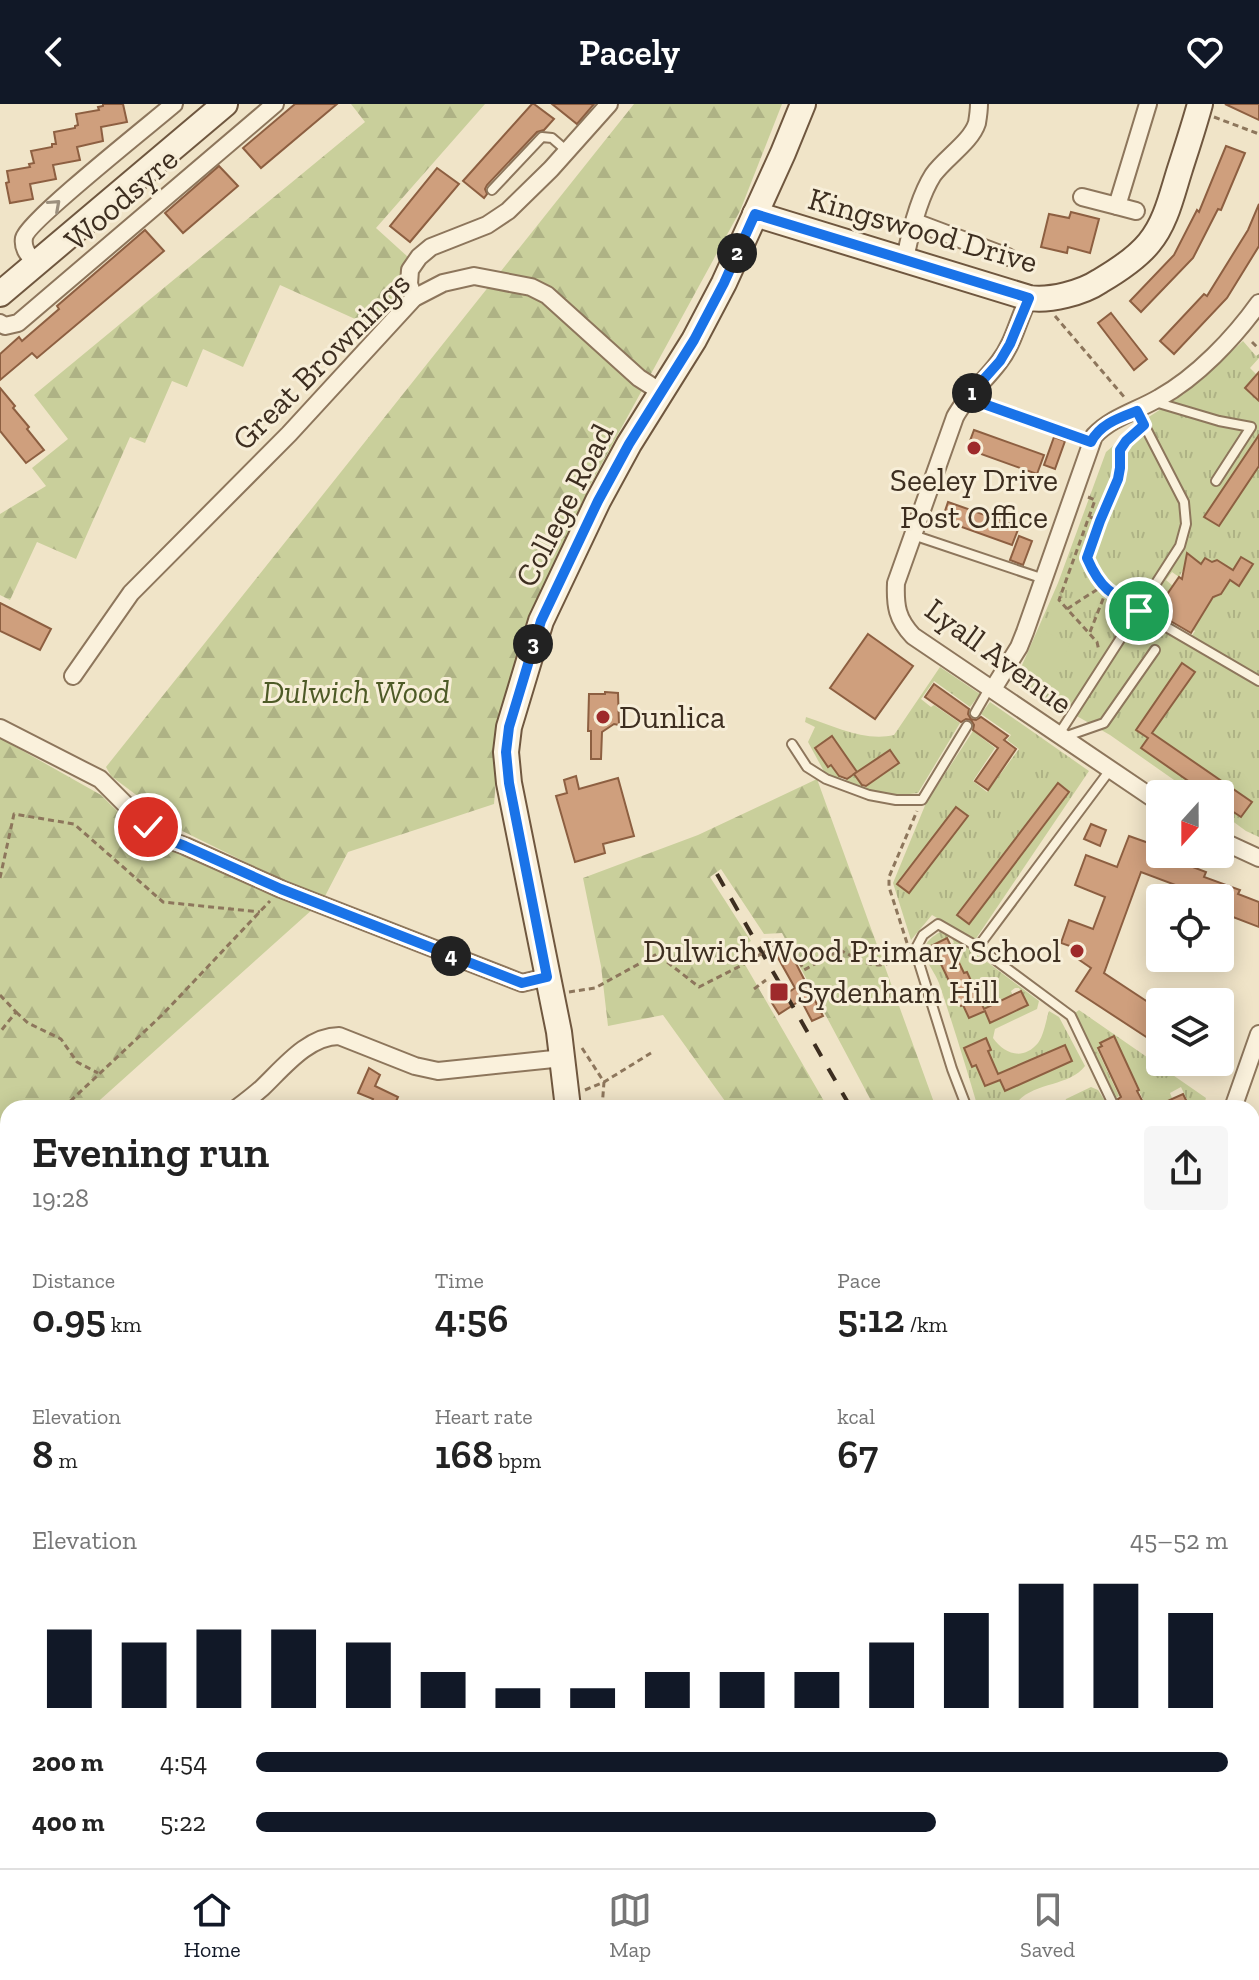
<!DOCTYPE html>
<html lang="en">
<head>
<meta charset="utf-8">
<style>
  :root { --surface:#fff; --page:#f6f6f6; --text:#222; --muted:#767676; --line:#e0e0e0; --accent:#111827 }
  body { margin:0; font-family:"Zilla Slab",serif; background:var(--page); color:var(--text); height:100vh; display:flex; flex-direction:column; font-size:30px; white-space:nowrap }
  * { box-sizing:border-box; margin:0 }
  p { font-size:26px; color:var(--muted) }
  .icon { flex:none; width:44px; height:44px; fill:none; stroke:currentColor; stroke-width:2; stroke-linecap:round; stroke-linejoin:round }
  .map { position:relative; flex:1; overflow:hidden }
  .panel { position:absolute; left:0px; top:996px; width:1260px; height:768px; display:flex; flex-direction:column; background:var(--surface); border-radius:24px 24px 0 0; box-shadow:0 4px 20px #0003 }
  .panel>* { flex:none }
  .needle { width:52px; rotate:201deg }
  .controls { position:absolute; left:1146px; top:676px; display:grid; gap:16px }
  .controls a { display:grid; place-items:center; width:88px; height:88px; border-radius:8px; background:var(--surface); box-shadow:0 4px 20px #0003; font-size:40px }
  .pin { position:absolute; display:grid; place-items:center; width:68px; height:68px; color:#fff; margin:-34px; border:4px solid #fff; border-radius:50%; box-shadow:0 2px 8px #0007 }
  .km { position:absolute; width:40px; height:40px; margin:-20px; border-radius:50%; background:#222; color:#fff; font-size:22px; line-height:40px; text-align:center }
  .round { display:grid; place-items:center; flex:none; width:84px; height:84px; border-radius:8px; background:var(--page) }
  .overview { display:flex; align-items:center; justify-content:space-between; height:136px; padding:0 32px }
  h1 { font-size:44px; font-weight:600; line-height:60px }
  .stats { display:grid; grid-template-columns:repeat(3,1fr); gap:12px; height:136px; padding:8px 32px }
  .stats div { display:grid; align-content:center }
  .stats b { font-size:40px; font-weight:600 }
  .stats small { font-size:22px; font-weight:400 }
  .stats p { font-size:22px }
  .chart { height:224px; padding:16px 32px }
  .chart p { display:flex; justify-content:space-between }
  .chart svg { width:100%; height:144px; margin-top:8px; stroke:var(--accent); stroke-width:6 }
  ul { padding:0 32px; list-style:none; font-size:26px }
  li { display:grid; grid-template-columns:128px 96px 1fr; align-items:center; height:60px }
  li i { height:20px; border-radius:10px; background:var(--accent) }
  header { display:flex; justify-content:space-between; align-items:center; height:104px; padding:0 32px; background:var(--accent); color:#fff; font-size:36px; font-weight:600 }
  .tabs { display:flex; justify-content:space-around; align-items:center; height:112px; border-top:2px solid var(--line); background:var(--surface); font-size:22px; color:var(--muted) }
  .tabs a { display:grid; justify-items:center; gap:4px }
  .tabs .on { color:var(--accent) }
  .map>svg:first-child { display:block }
  .grass { fill:url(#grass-tufts); fill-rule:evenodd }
  .forest { fill:url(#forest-firs) }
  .garden { fill:url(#garden-dots) }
  .pitch { fill:#c9cf9b }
  .building { fill:#cf9f7d; stroke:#8d5f41; stroke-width:2 }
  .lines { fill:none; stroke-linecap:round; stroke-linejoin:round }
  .lane-casing { stroke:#8d765c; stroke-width:12 }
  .street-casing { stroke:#8d765c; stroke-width:20 }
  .secondary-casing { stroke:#6f573f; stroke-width:28 }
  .path { stroke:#8d765c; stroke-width:3; stroke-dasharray:6 4; stroke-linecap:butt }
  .lane { stroke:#faf1dc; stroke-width:8 }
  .street { stroke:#faf1dc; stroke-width:16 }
  .secondary { stroke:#faf1dc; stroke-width:24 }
  .rail { stroke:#3d2e20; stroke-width:4; stroke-dasharray:14 14; stroke-linecap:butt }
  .path-bridge { stroke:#8d765c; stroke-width:3; stroke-dasharray:6 4; stroke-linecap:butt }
  .oneway { stroke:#9c907e }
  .route-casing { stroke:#fff; stroke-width:16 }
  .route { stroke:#1a73e8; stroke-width:10 }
  .poi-dot { fill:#9e2a2b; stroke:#f7eed8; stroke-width:3 }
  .labels { text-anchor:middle; stroke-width:6; stroke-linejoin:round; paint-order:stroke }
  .street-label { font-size:32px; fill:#3d2e20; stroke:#f7eed8 }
  .poi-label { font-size:32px; fill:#3d2e20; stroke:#f7eed8; text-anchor:start }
  .park-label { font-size:32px; font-style:italic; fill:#4d5a26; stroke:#f7eed8 }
</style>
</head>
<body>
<header><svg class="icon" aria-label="back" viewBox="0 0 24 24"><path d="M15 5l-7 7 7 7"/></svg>Pacely<svg class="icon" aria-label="heart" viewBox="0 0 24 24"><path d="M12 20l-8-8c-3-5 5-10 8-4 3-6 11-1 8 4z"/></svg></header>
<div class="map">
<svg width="1259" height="1764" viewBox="0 0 1259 1764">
  <defs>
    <pattern id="grass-tufts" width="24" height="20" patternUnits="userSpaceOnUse" patternTransform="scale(2)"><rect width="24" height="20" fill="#c9cf9b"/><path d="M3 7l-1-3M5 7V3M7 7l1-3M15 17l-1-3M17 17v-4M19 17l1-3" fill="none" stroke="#aeb285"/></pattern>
    <pattern id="forest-firs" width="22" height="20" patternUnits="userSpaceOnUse" patternTransform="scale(2)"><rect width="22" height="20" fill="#c9cf9b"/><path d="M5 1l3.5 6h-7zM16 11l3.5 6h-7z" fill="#aeb285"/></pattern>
    <pattern id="garden-dots" width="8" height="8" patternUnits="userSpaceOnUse" patternTransform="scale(2)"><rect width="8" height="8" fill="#c9cf9b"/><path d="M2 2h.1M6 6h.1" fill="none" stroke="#aeb285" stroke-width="1.8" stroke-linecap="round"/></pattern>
  </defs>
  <rect width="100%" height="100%" fill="#f0e4c8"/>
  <!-- grass -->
  <g class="grass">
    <path d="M1243 237 1256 252 1259 250V254L1250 264 1257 271 1245 284 1259 297V339L1255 337 1205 413 1219 422 1259 362V733L1246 727 1220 708V699L1241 713 1251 698 1152 629 1195 568 1183 559 1136 626 1148 634 1141 644 1207 690H1194L1110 631 1019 579V568L1058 479 1106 348 1141 318 1184 290ZM1191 452 1194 454V459L1200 463 1205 454 1212 458 1217 456 1223 460 1231 470 1241 453 1239 482 1227 474 1188 521 1195 527 1191 533 1162 516 1156 515 1155 509 1173 482 1166 476 1172 468 1179 473 1186 461 1185 460 1186 453Z"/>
    <path d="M940 563 980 590 970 603 934 577 921 595 931 603 934 601 960 619 918 689C879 695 861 686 827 673L808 638 815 623 805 618 806 613C834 622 865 638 894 631ZM832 633 857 669 890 646 899 659 864 684 854 670 843 678 831 661 828 663 815 644Z"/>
    <path d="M990 598 1089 667 975 836 932 811 911 836 893 779 926 699 973 627 995 644 973 677 987 688 1019 645 1007 636 1011 631 981 610ZM1058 680 1069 689 968 820 958 811ZM955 703 967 712 909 789 898 780Z"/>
    <path d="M940 828 950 830 1039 897 1037 905 995 925 993 934C1004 950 1023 957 1038 939 1044 931 1046 916 1049 907L1059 913 1085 962C1070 982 1036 978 1018 997L1020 1004H1008L1006 1001 999 1004H978C966 962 953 921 939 879 936 870 923 854 924 846 925 838 933 832 940 828ZM951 832 954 839 950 841 964 869H967L984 905 1012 891 1011 887 1015 884H1019L1028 901 991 919 985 907 969 914 963 901 958 903 955 896 958 894 939 856 936 857 929 843ZM986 935 991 945 988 947 998 970 1065 941 1072 957 1005 987 1000 976 985 982 976 961Z"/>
    <polygon points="1079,906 1206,994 1203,1004 1191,1004 1181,983 1170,989 1172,994 1147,1004 1139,987 1140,986 1114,932 1100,938 1101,942 1097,945 1119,992 1115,995 1075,909"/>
    <polygon points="1091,983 1098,986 1107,1000 1101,1003 1098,998 1086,1004 1063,1004 1066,995"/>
    <polygon points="8,1751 8,1756 546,1756 547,1764 0,1764 0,1754"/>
    <polygon points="784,1756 1213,1756 1215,1764 785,1764"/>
  </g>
  <!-- forest -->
  <g class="forest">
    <polygon points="351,0 485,0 376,124 408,153 395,203 375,224 280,181 243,263 203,245 187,283 172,277 145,339 130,333 76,455 37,438 10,496 0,491 0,410 46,382 32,364 68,335 34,291 365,18"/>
    <polygon points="634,0 782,0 740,107 588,385 529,536 500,628 494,700 348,748 324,794 272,771 162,717 139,693 111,672 106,663"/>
    <polygon points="0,634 101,691 145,735 314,804 91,1004 8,1004 8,1098 5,1135 8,1145 8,1207 0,1213"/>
    <polygon points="817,675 936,1004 875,1004 782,829 764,830 721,765 710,773 751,837 736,845 828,1004 730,1004 663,911 608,922 601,862 583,774 698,731"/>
  </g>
  <!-- garden -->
  <polygon class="garden" points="8,1207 8,1751 0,1754 0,1213"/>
  <!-- pitch -->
  <g class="pitch">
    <polygon points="1043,527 1070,540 1050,581 1024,569"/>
    <polygon points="841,1756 930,1756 931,1764 842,1764"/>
  </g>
  <!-- building -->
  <g class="building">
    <polygon points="103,0 123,0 127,18 101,23 103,37 77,43 80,56 53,61 56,75 30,80 33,95 10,99 6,79 9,78 7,67 30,63 29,60 34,59 31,47 52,43 52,40 56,40 54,28 75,24 75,22 78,21 76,10 99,6 98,3 103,2"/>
    <polygon points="295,0 337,0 261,64 243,44"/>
    <polygon points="532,0 534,0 554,15 544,26 537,28 487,81 485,85 487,90 484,94 463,77"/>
    <polygon points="552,0 594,0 577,20"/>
    <polygon points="1225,0 1259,0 1259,16"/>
    <polygon points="1226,42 1245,49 1221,106 1218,105 1193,154 1141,208 1130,197 1174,151 1197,106 1199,108"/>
    <polygon points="219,62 238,82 183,129 165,109"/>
    <polygon points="437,64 459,80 410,138 390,122"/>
    <polygon points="1259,100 1259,142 1227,194 1174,250 1160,237 1204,190 1207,192 1248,126"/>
    <polygon points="1071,108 1099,115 1090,149 1068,143 1067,149 1041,143 1049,110 1069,114"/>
    <polygon points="145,126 164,147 37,254 32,249 0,276 0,250 19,233 22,237 59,205 57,202"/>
    <polygon points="1111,209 1147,255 1134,266 1098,219"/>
    <polygon points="1259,268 1259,297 1245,284"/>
    <polygon points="0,284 15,302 13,304 29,323 27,325 44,346 26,359 0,327"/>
    <polygon points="974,326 1044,351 1037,370 967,345"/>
    <polygon points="1259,331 1259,362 1219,422 1204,413"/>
    <polygon points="1054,333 1065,337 1055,365 1044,361"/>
    <polygon points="948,398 1019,423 1012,441 942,416"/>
    <polygon points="1019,432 1032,437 1023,461 1010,456"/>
    <polygon points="1187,449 1201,460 1205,454 1212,458 1217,456 1233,466 1241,453 1253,460 1239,482 1230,476 1221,490 1213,493 1191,529 1155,508 1179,473 1182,475"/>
    <polygon points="0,499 51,525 40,546 0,527"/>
    <polygon points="868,530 913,562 875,615 830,584"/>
    <polygon points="1182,559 1195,568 1152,629 1252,698 1241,713 1220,699 1220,690 1207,690 1141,644 1148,634 1136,626"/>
    <polygon points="934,580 969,605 968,610 971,615 976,616 981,613 1008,632 1004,636 1016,645 988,686 975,677 998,644 973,626 974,621 971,616 966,615 961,618 925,593"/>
    <polygon points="605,588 618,589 619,621 614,620 602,628 601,655 591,655 591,627 588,627 589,590 605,590"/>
    <polygon points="832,632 857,668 847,675 839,672 831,661 828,663 815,644"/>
    <polygon points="890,646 899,659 866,682 862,681 854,670"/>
    <polygon points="576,672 579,685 618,674 634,732 603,740 605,749 575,758 556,692 567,689 564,676"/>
    <polygon points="1058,679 1069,688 969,820 957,811"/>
    <polygon points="956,703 968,712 909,789 897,780"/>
    <polygon points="1091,720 1106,726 1100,742 1084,735"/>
    <polygon points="1129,732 1160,743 1160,750 1171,750 1169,754 1206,768 1204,773 1240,786 1238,790 1259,798 1259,823 1220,808 1220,794 1196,794 1179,788 1181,783 1141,768 1104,869 1160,906 1160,942 1076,887 1091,864 1078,855 1084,847 1061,839 1069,816 1093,825 1105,793 1075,781 1086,751 1117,763"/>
    <polygon points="947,834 964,869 967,868 984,905 1021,887 1028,901 990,919 985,907 969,914 963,901 961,902 939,856 936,857 929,843"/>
    <polygon points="788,844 823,912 812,917 801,896 779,910 772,899 795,884 777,852"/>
    <polygon points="1114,932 1139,986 1137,987 1146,1004 1115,1004 1119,999 1118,995 1121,993 1098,944 1102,942 1100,939"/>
    <polygon points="986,934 991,946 988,947 998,970 1065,941 1072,957 1005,987 1000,976 985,982 976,961 972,963 964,944"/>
    <polygon points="369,964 380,971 375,982 398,993 393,1004 369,1004 373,995 358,989"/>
    <polygon points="1183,990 1190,1004 1152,1004"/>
  </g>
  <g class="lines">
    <defs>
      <g id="lane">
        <polyline points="492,86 542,33 552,34 567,47"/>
        <polyline points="968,295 1091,338"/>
        <polyline points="1155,298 1219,317 1251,323 1216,377"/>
        <polyline points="913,431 1044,475"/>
        <polyline points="1139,507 1259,577"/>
        <polyline points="975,609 990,583"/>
        <polyline points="1059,630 1180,442 1186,420 1184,398 1137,307"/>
        <polyline points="1064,633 1104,619 1155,546"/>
        <polyline points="792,640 807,663 826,675 869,691 896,696 922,696 967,622"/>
        <polyline points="978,843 1110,666"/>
        <polyline points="967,1004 952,965 915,846 923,831 938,820 978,843 1071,912 1112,998"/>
        <polyline points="1252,1054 1259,1057"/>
      </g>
      <g id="street">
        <polyline points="1082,93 1117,102 1148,0"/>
        <polyline points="1117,102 1136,107"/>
        <polyline points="915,118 1008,153"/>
        <path d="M905 155C910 130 919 93 933 71 945 54 971 38 977 19 978 13 979 6 979 0"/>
        <path d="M37 161C30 152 22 146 24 134 27 118 153 18 174 0"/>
        <polyline points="414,194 409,180 410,166 419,153 431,143 487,121 508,107 551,65 609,0"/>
        <path d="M1029 194C1018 215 1014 239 999 258 985 277 966 292 955 313L896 479C895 502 897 515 913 532L1160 699"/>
        <polyline points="0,219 5,222 18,219 275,0"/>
        <polyline points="73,572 131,489 289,330 414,194 443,179 474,172 531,183 547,191 639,274 661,288"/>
        <path d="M993 585 1019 543 1025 528 1094 332C1112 313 1137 307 1159 294 1197 273 1234 234 1259 199"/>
        <polyline points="0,624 100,675 156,731 185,742 281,785 522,879 547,873"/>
        <polyline points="1220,736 1259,754"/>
        <path d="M237 1004C245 998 254 991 262 984 283 964 308 932 339 932L415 962 438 967 563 954"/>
        <polyline points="1233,1004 1259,930"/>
        <polyline points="1252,1539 1259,1550"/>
      </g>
      <g id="secondary">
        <path d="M755 110 1029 194C1050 197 1082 189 1100 177 1117 167 1136 155 1149 139 1166 119 1172 90 1180 65 1187 43 1194 22 1200 0"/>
        <polyline points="0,190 225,0"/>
        <polyline points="568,1004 559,928 509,679 506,648 509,623 541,517 598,397 629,340 694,236 724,179 783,49 803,0"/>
        <polyline points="565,1756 566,1764"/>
      </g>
    </defs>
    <!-- lane casing -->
    <use href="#lane" class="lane-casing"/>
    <!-- street casing -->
    <use href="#street" class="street-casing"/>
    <!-- secondary casing -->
    <use href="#secondary" class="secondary-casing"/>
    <!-- path -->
    <g class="path">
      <polyline points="1214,13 1259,30"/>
      <polyline points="1055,212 1125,294"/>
      <polyline points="1252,238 1259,245"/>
      <polyline points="1088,393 1095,396 1059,496 1097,538 1099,547"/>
      <path d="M1090 413 1100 417C1111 390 1120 375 1120 346L1135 329"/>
      <path d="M1100 417 1087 454C1097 475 1107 491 1130 499"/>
      <polyline points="1067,505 1104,481"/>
      <polyline points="1090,528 1107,485"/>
      <polyline points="0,774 14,710 74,720 163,798 260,808"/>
      <polyline points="907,839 889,783 889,773 917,707"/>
      <polyline points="764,848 780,839 783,845"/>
      <path d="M772 852 790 841 804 866 840 846C869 861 874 867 905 853"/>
      <polyline points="754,885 766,876"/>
      <polyline points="569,888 595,884 657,850 699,883 748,858"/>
      <polyline points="0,891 16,908 0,928"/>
      <polyline points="16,908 28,919 61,935 77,958 98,969"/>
      <polyline points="582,944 604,978 602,1004"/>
      <polyline points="585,986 604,978 651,949"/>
      <polyline points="63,1004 162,911 270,797"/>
      <polyline points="0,1059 8,1056"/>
      <polyline points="836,1756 837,1764"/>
      <polyline points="1127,1756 1131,1764"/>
    </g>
    <!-- lane -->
    <use href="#lane" class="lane"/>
    <!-- street -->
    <use href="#street" class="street"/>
    <!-- secondary -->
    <use href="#secondary" class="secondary"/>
    <!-- rail -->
    <g class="rail">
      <polyline points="717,770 851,1004"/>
      <polyline points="1235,1756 1238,1764"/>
    </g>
    <!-- path-bridge -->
    <polyline class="path-bridge" points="748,858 764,848"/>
  </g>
  <!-- one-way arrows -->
  <defs><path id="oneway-chevron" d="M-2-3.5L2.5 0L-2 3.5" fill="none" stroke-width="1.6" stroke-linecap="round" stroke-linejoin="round" transform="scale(2)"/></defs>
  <use class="oneway" href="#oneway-chevron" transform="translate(55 101) rotate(-42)"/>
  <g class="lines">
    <defs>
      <path id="route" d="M148 723 156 731 185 742 281 785 522 879 547 873 509 679 506 648 509 623 541 517 598 397 629 340 694 236 724 179 755 110 1029 194 1010 240 1000 257 967 294 1091 338C1100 320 1119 314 1137 307L1144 321 1126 337 1120 346V364L1118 375 1100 417 1087 454C1100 484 1111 492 1142 503L1139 507"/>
    </defs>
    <!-- route casing -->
    <use href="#route" class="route-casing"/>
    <!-- route -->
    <use href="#route" class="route"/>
  </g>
  <!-- markers -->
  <g class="poi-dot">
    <circle cx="974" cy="344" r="8"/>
    <circle cx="603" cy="613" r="8"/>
    <circle cx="1077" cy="847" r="8"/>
    <rect x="769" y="878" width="20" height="20" rx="4"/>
  </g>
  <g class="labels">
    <!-- street labels -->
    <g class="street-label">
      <text transform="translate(121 95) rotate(-41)" y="11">Woodsyre</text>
      <text transform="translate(923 126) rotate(16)" y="11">Kingswood Drive</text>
      <text transform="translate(321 257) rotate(-45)" y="11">Great Brownings</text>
      <text transform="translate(564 401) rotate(-63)" y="11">College Road</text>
      <text transform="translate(999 552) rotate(36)" y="11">Lyall Avenue</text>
    </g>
    <!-- poi labels -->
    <g class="poi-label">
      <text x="974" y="387" text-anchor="middle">Seeley Drive<tspan x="974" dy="37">Post Office</tspan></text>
      <text x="619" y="624">Dunlica</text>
      <text x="1061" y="858" text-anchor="end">Dulwich Wood Primary School</text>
      <text x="797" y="899">Sydenham Hill</text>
    </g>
    <!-- park labels -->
    <g class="park-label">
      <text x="356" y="599">Dulwich Wood</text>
    </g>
  </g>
</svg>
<div class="controls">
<a><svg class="needle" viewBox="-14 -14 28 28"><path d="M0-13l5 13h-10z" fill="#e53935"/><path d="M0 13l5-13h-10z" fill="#767676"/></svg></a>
<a><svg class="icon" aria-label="locate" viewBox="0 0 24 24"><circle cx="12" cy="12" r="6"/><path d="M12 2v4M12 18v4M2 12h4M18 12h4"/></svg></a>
<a><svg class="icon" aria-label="layers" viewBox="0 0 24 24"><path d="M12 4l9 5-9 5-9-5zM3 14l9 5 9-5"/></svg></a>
</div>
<div class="pin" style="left:1139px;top:507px;background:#1e9e55"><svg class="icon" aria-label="arrive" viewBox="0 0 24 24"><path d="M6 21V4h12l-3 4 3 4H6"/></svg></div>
<div class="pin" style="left:148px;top:723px;background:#d93025"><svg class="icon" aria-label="check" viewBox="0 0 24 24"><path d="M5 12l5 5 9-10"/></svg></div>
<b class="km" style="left:972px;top:289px">1</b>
<b class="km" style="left:737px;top:149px">2</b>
<b class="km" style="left:533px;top:540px">3</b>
<b class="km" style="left:451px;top:852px">4</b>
<section class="panel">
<div class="overview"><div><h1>Evening run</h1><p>19:28</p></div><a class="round"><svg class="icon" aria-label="share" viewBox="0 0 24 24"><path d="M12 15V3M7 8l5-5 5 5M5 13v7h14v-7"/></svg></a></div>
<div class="stats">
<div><p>Distance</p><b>0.95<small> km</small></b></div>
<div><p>Time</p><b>4:56</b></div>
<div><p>Pace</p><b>5:12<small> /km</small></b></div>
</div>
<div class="stats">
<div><p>Elevation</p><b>8<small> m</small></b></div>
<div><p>Heart rate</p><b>168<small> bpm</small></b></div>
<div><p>kcal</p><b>67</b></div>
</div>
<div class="chart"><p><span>Elevation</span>45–52 m</p>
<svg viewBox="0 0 160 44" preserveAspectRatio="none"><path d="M5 44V20M15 44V24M25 44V20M35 44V20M45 44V24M55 44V33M65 44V38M75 44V38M85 44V33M95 44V33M105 44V33M115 44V24M125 44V15M135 44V6M145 44V6M155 44V15"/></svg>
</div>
<ul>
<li><b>200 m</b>4:54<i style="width:100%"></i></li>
<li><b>400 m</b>5:22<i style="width:70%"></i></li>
</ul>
</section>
</div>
<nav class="tabs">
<a class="on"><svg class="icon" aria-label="home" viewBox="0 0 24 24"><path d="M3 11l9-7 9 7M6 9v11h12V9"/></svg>Home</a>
<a><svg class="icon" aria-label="map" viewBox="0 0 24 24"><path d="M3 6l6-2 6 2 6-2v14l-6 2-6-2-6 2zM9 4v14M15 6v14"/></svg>Map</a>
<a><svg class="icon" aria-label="saved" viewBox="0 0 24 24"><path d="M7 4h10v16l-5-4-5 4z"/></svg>Saved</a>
</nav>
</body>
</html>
